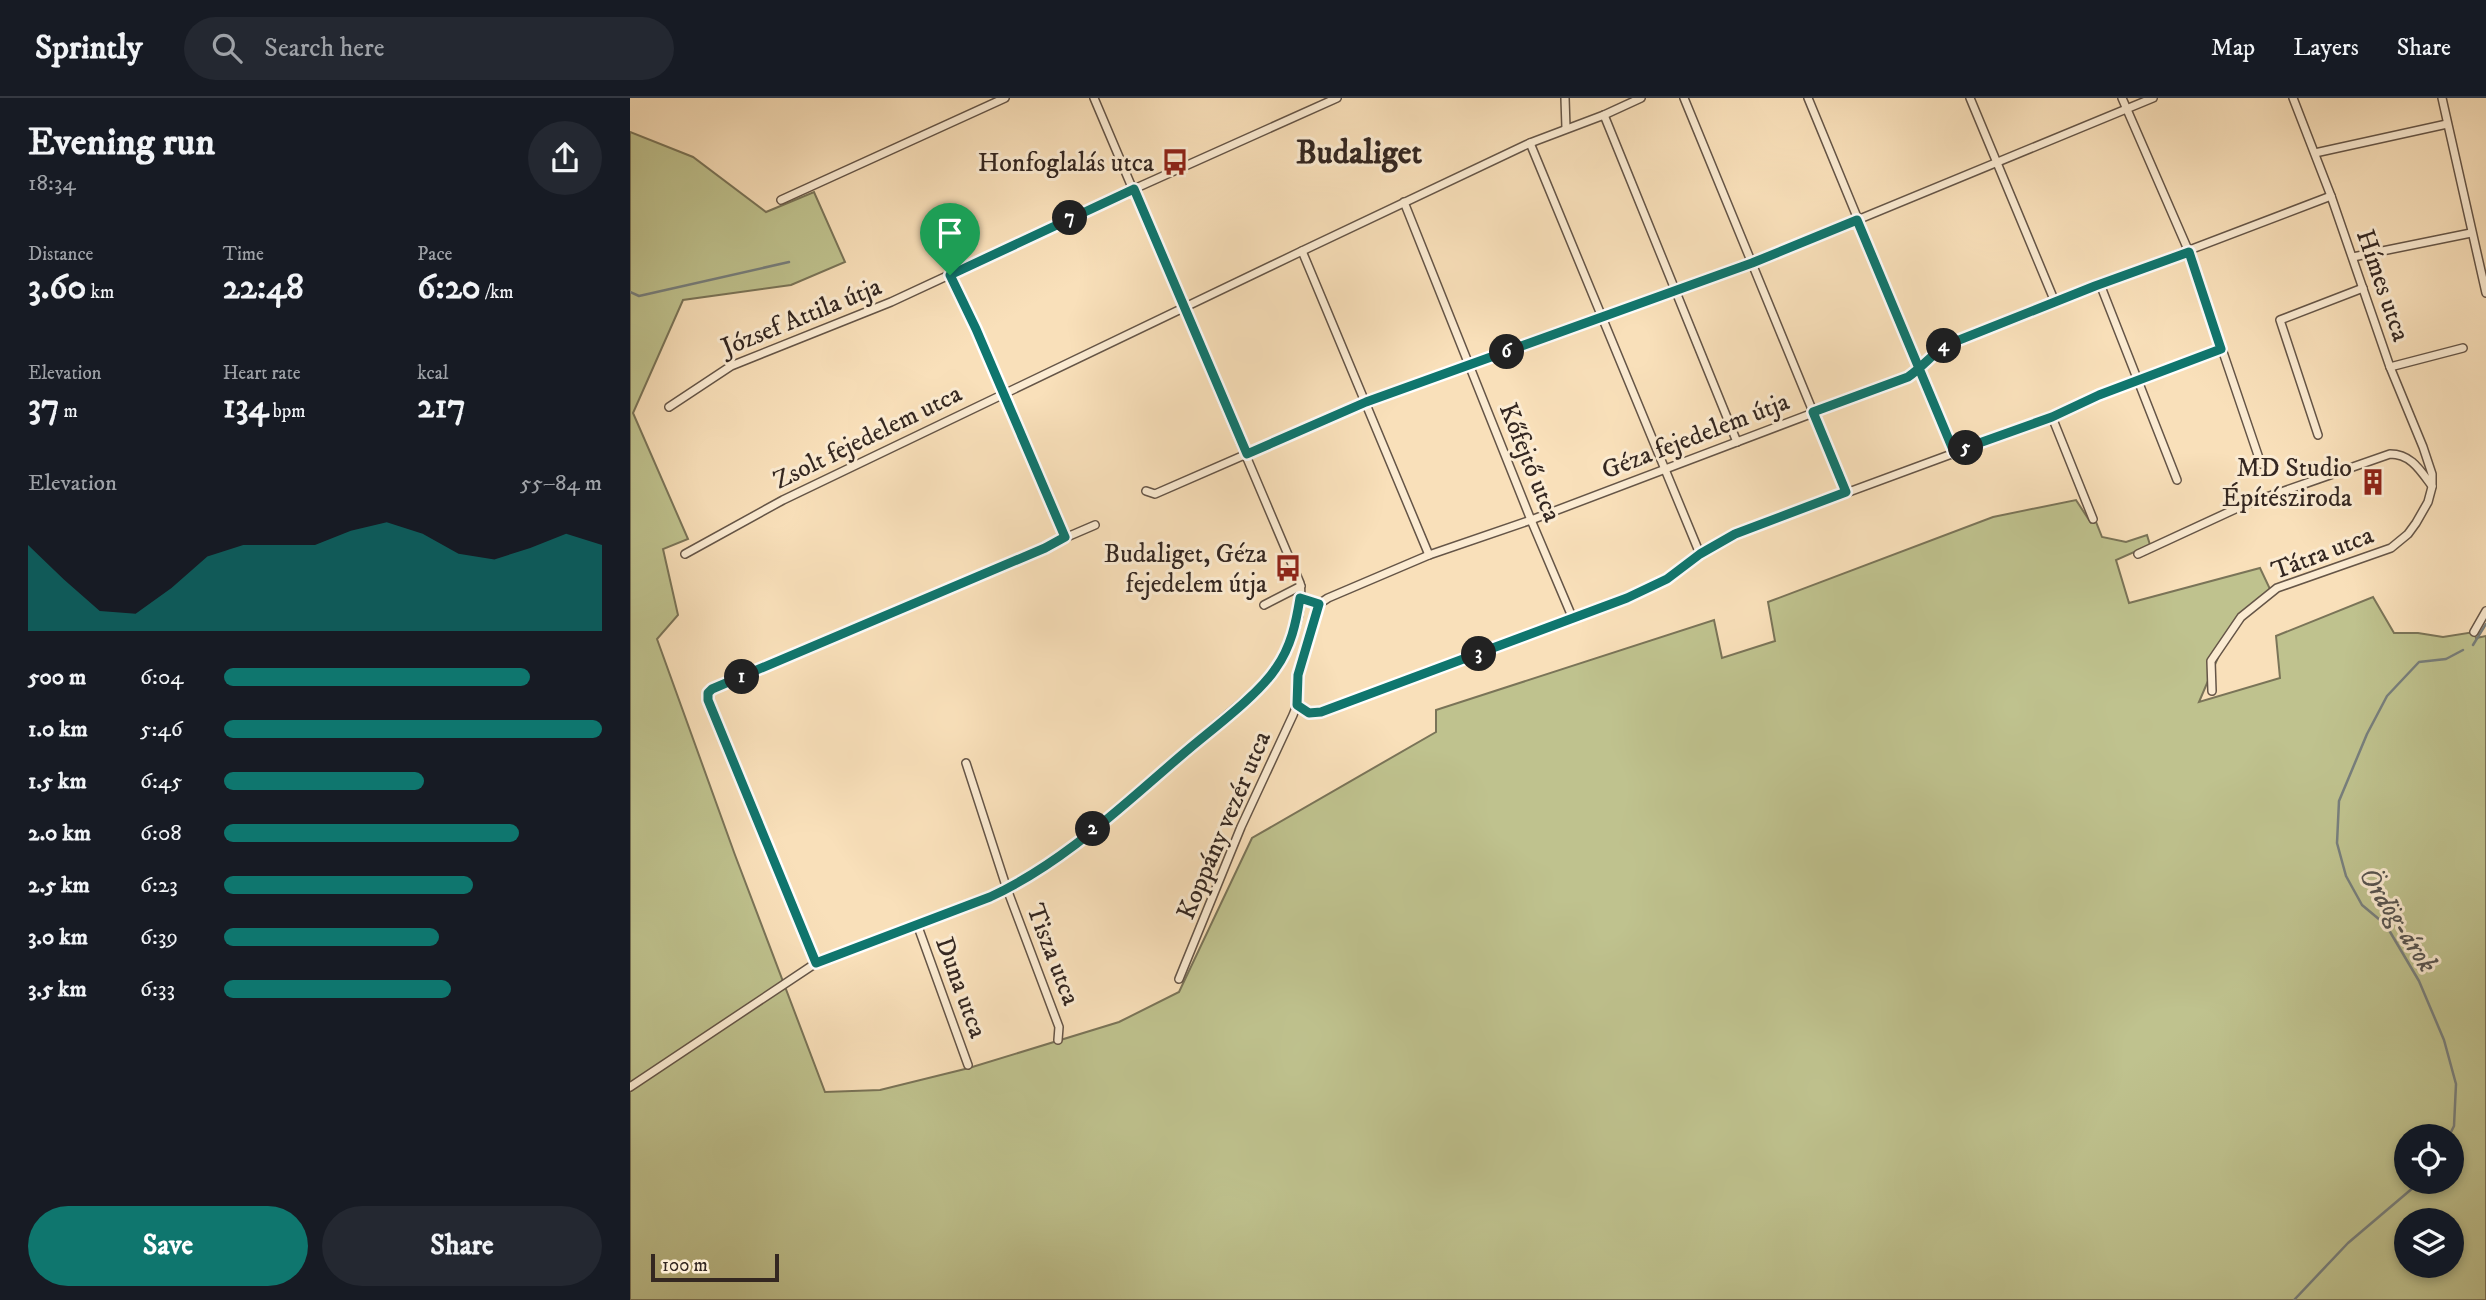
<!DOCTYPE html>
<html lang="en">
<head>
<meta charset="utf-8">
<style>
  :root { --surface:#171b24; --page:#242831; --text:#f1f3f6; --muted:#9ea1a6; --line:#363941; --accent:#0f766e }
  body { margin:0; font-family:"IM FELL DW Pica",serif; background:var(--page); color:var(--text); height:100vh; display:flex; flex-direction:column; font-size:26px; white-space:nowrap }
  * { box-sizing:border-box; margin:0 }
  p { font-size:23px; color:var(--muted) }
  .icon { flex:none; width:38px; height:38px; fill:none; stroke:currentColor; stroke-width:2; stroke-linecap:round; stroke-linejoin:round }
  .map { position:relative; flex:1; overflow:hidden }
  .side { display:flex; flex-direction:column; background:var(--surface); width:630px }
  .side>* { flex:none }
  .fabs { position:absolute; left:1764px; top:1026px; display:grid; gap:14px }
  .fabs a { display:grid; place-items:center; width:70px; height:70px; border-radius:50%; background:var(--surface); box-shadow:0 4px 10px #0003; font-size:35px }
  .scale { position:absolute; left:21px; bottom:18px; width:128px; box-sizing:border-box; padding-left:7px; border:4px solid #342721; border-top:0; font-size:19px; line-height:24px; white-space:nowrap; color:#342721; -webkit-text-stroke:5px #fbebd2; paint-order:stroke }
  .pin { position:absolute; display:grid; place-items:center; width:60px; height:60px; color:#fff; margin:-72px -30px; border-radius:50% 50% 50% 0; rotate:-45deg; box-shadow:0 0 7px #0007 }
  .pin .icon { rotate:45deg }
  .km { position:absolute; width:35px; height:35px; margin:-18px; border-radius:50%; background:#222; color:#fff; font-size:19px; line-height:35px; text-align:center }
  .round { display:grid; place-items:center; flex:none; width:74px; height:74px; border-radius:37px; background:var(--page) }
  .overview { display:flex; align-items:center; justify-content:space-between; height:119px; padding:0 28px }
  h1 { font-size:38px; font-weight:700; line-height:52px }
  .metrics { display:grid; grid-template-columns:repeat(3,1fr); gap:10px; height:119px; padding:7px 28px }
  .metrics div { display:grid; align-content:center }
  .metrics b { font-size:35px; font-weight:700 }
  .metrics small { font-size:19px; font-weight:400 }
  .metrics p { font-size:19px }
  .chart { height:196px; padding:14px 28px }
  .chart p { display:flex; justify-content:space-between }
  .chart svg { width:100%; height:126px; margin-top:7px; fill:var(--accent); opacity:.7 }
  .button { display:flex; gap:14px; margin-top:auto; padding:14px 28px }
  .button a { flex:1; height:80px; border-radius:42px; background:var(--accent); color:#fff; font-size:28px; font-weight:700; line-height:80px; text-align:center }
  .button a+a { background:var(--page); color:var(--text) }
  ul { padding:0 28px; list-style:none; font-size:23px }
  li { display:grid; grid-template-columns:112px 84px 1fr; align-items:center; height:52px }
  li i { height:18px; border-radius:9px; background:var(--accent) }
  header { display:flex; align-items:center; gap:42px; box-sizing:border-box; height:98px; padding:0 35px; background:var(--surface); border-bottom:2px solid var(--line) }
  header strong { font-size:33px }
  nav { display:flex; gap:38px; margin-inline-start:auto; font-size:24px }
  .search { width:490px; height:63px; background:var(--page); display:flex; align-items:center; gap:18px; box-sizing:border-box; padding:0 24px; border-radius:38px; color:var(--muted); font-size:26px }
  main { display:flex; flex:1; min-height:0 }
  .map>svg:first-child { display:block }
  .green { fill:#bfc28e; stroke:#7a7458; stroke-width:2; fill-rule:evenodd }
  .lines { fill:none; stroke-linecap:round; stroke-linejoin:round }
  .stream { stroke:#777f7d; stroke-width:2.5 }
  .minor-casing { stroke:#655547; stroke-width:10 }
  .minor { stroke:#fbebd2; stroke-width:7 }
  .route-casing { stroke:#fff; stroke-width:14 }
  .route { stroke:#0f766e; stroke-width:9 }
  .labels { text-anchor:middle; stroke-width:6; stroke-linejoin:round; paint-order:stroke }
  .poi-label { font-size:26px; fill:#342721; stroke:#fbebd2; text-anchor:end }
  .street-label { font-size:26px; fill:#342721; stroke:#fbebd2 }
  .water-label { font-size:28px; font-style:italic; fill:#56534f; stroke:#fbebd2 }
  .district-label { font-size:33px; font-weight:bold; fill:#342721; stroke:#fbebd2 }
</style>
</head>
<body>
<header>
<strong>Sprintly</strong>
<div class="search"><svg class="icon" aria-label="search" viewBox="0 0 24 24"><circle cx="10" cy="10" r="6"/><path d="M15 15l6 6"/></svg>Search here</div>
<nav><a>Map</a><a>Layers</a><a>Share</a></nav>
</header>
<main>
<section class="side">
<div class="overview"><div><h1>Evening run</h1><p>18:34</p></div><a class="round"><svg class="icon" aria-label="share" viewBox="0 0 24 24"><path d="M12 15V3M7 8l5-5 5 5M5 13v7h14v-7"/></svg></a></div>
<div class="metrics">
<div><p>Distance</p><b>3.60<small> km</small></b></div>
<div><p>Time</p><b>22:48</b></div>
<div><p>Pace</p><b>6:20<small> /km</small></b></div>
</div>
<div class="metrics">
<div><p>Elevation</p><b>37<small> m</small></b></div>
<div><p>Heart rate</p><b>134<small> bpm</small></b></div>
<div><p>kcal</p><b>217</b></div>
</div>
<div class="chart"><p><span>Elevation</span>55–84 m</p>
<svg viewBox="0 0 160 44" preserveAspectRatio="none"><path d="M0 44V14L10 26L20 37L30 38L40 29L50 18L60 14L70 14L80 14L90 9L100 6L110 10L120 17L130 19L140 15L150 10L160 14V44z"/></svg>
</div>
<ul>
<li><b>500 m</b>6:04<i style="width:81%"></i></li>
<li><b>1.0 km</b>5:46<i style="width:100%"></i></li>
<li><b>1.5 km</b>6:45<i style="width:53%"></i></li>
<li><b>2.0 km</b>6:08<i style="width:78%"></i></li>
<li><b>2.5 km</b>6:23<i style="width:66%"></i></li>
<li><b>3.0 km</b>6:39<i style="width:57%"></i></li>
<li><b>3.5 km</b>6:33<i style="width:60%"></i></li>
</ul>
<div class="button"><a>Save</a><a>Share</a></div>
</section>
<div class="map">
<svg width="1856" height="1202" viewBox="0 0 1856 1202">
  <rect width="100%" height="100%" fill="#f9e0ba"/>
  <filter id="stains"><feTurbulence type="fractalNoise" baseFrequency=".00286" numOctaves="4"/><feColorMatrix values="0 0 0 0 .2 0 0 0 0 .09 0 0 0 0 .02 0 0 0 .5 -.17"/></filter>
  <radialGradient id="worn" r=".72"><stop offset=".6" stop-color="#630" stop-opacity="0"/><stop offset="1" stop-color="#630" stop-opacity=".3"/></radialGradient>
  <!-- green -->
  <path class="green" d="M0 34 63 59 136 114 184 94 215 164 161 187 53 202 3 315 58 441 33 451 48 517 27 541 105 757 195 994 250 992 339 970 489 924 549 894 622 740 806 634V612L1084 522 1092 560 1145 543 1138 504 1363 419 1446 402 1461 425 1466 424 1472 439 1496 444 1517 437 1520 447 1486 462 1499 505 1630 470 1640 491 1595 543 1569 604 1650 580 1646 538 1743 499 1764 535H1788L1813 539 1844 534 1846 540 1856 538V1202H0ZM1776 1038H1822V1083H1776ZM1776 1122H1822V1167H1776Z"/>
  <g class="lines">
    <!-- stream -->
    <g class="stream">
      <polyline points="0,194 9,198 159,164"/>
      <polyline points="1843,547 1856,526"/>
      <polyline points="1819,1038 1824,1028 1826,986 1814,942 1789,883 1756,827 1732,807 1716,778 1707,745 1709,703 1737,636 1757,598 1789,564 1816,561 1833,552"/>
      <polyline points="1664,1202 1718,1145 1791,1083"/>
    </g>
    <defs>
      <g id="minor">
        <polyline points="935,0 936,30"/>
        <polyline points="1054,0 1216,394"/>
        <polyline points="1178,0 1324,354"/>
        <polyline points="1340,0 1425,204"/>
        <polyline points="1492,0 1559,154 1631,366"/>
        <polyline points="1812,0 1856,195"/>
        <polyline points="974,17 1107,344"/>
        <polyline points="900,45 1070,456"/>
        <polyline points="1685,55 1817,26"/>
        <polyline points="151,102 375,0"/>
        <polyline points="774,104 901,422 943,521"/>
        <polyline points="672,153 799,457"/>
        <polyline points="1723,159 1841,135"/>
        <polyline points="320,177 346,231 435,439"/>
        <polyline points="1470,186 1547,382"/>
        <polyline points="1760,269 1833,250"/>
        <polyline points="39,309 101,268 261,204 504,91 707,0"/>
        <polyline points="1422,319 1463,421"/>
        <polyline points="1688,337 1650,222 1733,190"/>
        <polyline points="516,393 525,396 736,304 1123,165 1523,0"/>
        <polyline points="55,456 153,402 672,153 900,45 974,17 1011,0"/>
        <path d="M1508 456 1614 407 1760 356C1781 356 1790 372 1802 388"/>
        <polyline points="670,500 689,506"/>
        <polyline points="689,506 698,500 799,457 901,422 1278,279 1314,249 1465,188 1701,98"/>
        <polyline points="634,507 671,488"/>
        <polyline points="1844,534 1856,513"/>
        <polyline points="1582,593 1581,563 1611,519 1647,490 1761,450 1778,436 1786,425 1798,404 1802,389 1802,376 1793,349 1760,269 1701,98 1663,0"/>
        <polyline points="667,607 679,615 691,614 997,500 1037,481 1070,456 1105,436 1422,319 1469,297 1591,251"/>
        <polyline points="336,665 377,791 429,929 428,942"/>
        <polyline points="287,826 338,967"/>
        <polyline points="186,865 78,602 78,595 82,591 465,427"/>
        <polyline points="549,881 611,729 663,617 667,607 668,577 689,506"/>
        <path d="M0 989 186 865 360 799 377 791 439 752 631 588C656 562 675 521 670 485L464 0"/>
      </g>
    </defs>
    <!-- minor casing -->
    <use href="#minor" class="minor-casing"/>
    <!-- minor -->
    <use href="#minor" class="minor"/>
  </g>
  <g class="lines">
    <defs>
      <path id="route" d="M320 177 346 231 435 439 415 450 82 591 78 595V602L186 865 360 799C436 764 497 703 560 650 585 629 629 596 646 570 661 549 666 525 670 500L689 506 668 577 667 607 679 615 691 614 997 500 1037 481 1070 456 1105 436 1216 394 1183 314 1278 279C1291 270 1301 258 1314 248L1465 188 1559 154 1591 251 1469 297 1422 319 1324 354C1292 277 1259 200 1227 122L1122 165 736 304 617 356 504 91 320 177"/>
    </defs>
    <!-- route casing -->
    <use href="#route" class="route-casing"/>
    <!-- route -->
    <use href="#route" class="route"/>
  </g>
  <!-- icons -->
  <defs>
    <symbol id="bus-bare" viewBox="-9 -9 18 18"><path d="M-5-6H5V4H4V6H2V4H-2V6H-4V4H-5ZM-3.5-4V0h7V-4ZM-3.5 1.2v1.5H-2V1.2ZM2 1.2v1.5H3.5V1.2Z" fill="#8f2418" stroke="#fbebd2" stroke-width="2.5" paint-order="stroke"/></symbol>
    <symbol id="building-bare" viewBox="-9 -9 18 18"><path d="M-4-6H4V6H1V3H-1V6H-4ZM-2.5-4.3h1.7v1.8h-1.7ZM.8-4.3h1.7v1.8H.8ZM-2.5-1h1.7V.8h-1.7ZM.8-1h1.7V.8H.8Z" fill="#8f2418" stroke="#fbebd2" stroke-width="2.5" paint-order="stroke"/></symbol>
  </defs>
  <g fill-rule="evenodd">
    <use href="#bus-bare" x="526" y="45" width="38" height="38"/>
    <use href="#building-bare" x="1724" y="365" width="38" height="38"/>
    <use href="#bus-bare" x="639" y="451" width="38" height="38"/>
  </g>
  <g class="labels">
    <!-- poi labels -->
    <g class="poi-label">
      <text x="524" y="73">Honfoglalás utca</text>
      <text x="1722" y="378">MD Studio<tspan x="1722" dy="30">Építésziroda</tspan></text>
      <text x="637" y="464">Budaliget, Géza<tspan x="637" dy="30">fejedelem útja</tspan></text>
    </g>
    <!-- street labels -->
    <g class="street-label">
      <text transform="translate(1754 187) rotate(71)" y="9">Hímes utca</text>
      <text transform="translate(171 218) rotate(-22)" y="9">József Attila útja</text>
      <text transform="translate(1065 337) rotate(-21)" y="9">Géza fejedelem útja</text>
      <text transform="translate(237 338) rotate(-26)" y="9">Zsolt fejedelem utca</text>
      <text transform="translate(901 364) rotate(68)" y="9">Kőfejtő utca</text>
      <text transform="translate(1692 454) rotate(-21)" y="9">Tátra utca</text>
      <text transform="translate(593 727) rotate(-67)" y="9">Koppány vezér utca</text>
      <text transform="translate(424 856) rotate(69)" y="9">Tisza utca</text>
      <text transform="translate(332 889) rotate(70)" y="9">Duna utca</text>
    </g>
    <!-- water labels -->
    <g class="water-label">
      <text transform="translate(1769 821) rotate(57)" y="10">Ördög-árok</text>
    </g>
    <!-- district labels -->
    <g class="district-label">
      <text x="729" y="65">Budaliget</text>
    </g>
  </g>
  <rect width="100%" height="100%" filter="url(#stains)"/>
  <rect width="100%" height="100%" fill="url(#worn)"/>
</svg>
<div class="fabs">
<a><svg class="icon" aria-label="locate" viewBox="0 0 24 24"><circle cx="12" cy="12" r="6"/><path d="M12 2v4M12 18v4M2 12h4M18 12h4"/></svg></a>
<a><svg class="icon" aria-label="layers" viewBox="0 0 24 24"><path d="M12 4l9 5-9 5-9-5zM3 14l9 5 9-5"/></svg></a>
</div>
<div class="scale">100 m</div>
<div class="pin" style="left:320px;top:177px;background:#1e9e55"><svg class="icon" aria-label="arrive" viewBox="0 0 24 24"><path d="M6 21V4h12l-3 4 3 4H6"/></svg></div>
<b class="km" style="left:112px;top:579px">1</b>
<b class="km" style="left:463px;top:731px">2</b>
<b class="km" style="left:849px;top:556px">3</b>
<b class="km" style="left:1314px;top:248px">4</b>
<b class="km" style="left:1336px;top:350px">5</b>
<b class="km" style="left:877px;top:254px">6</b>
<b class="km" style="left:440px;top:120px">7</b>
</div>
</main>
</body>
</html>
